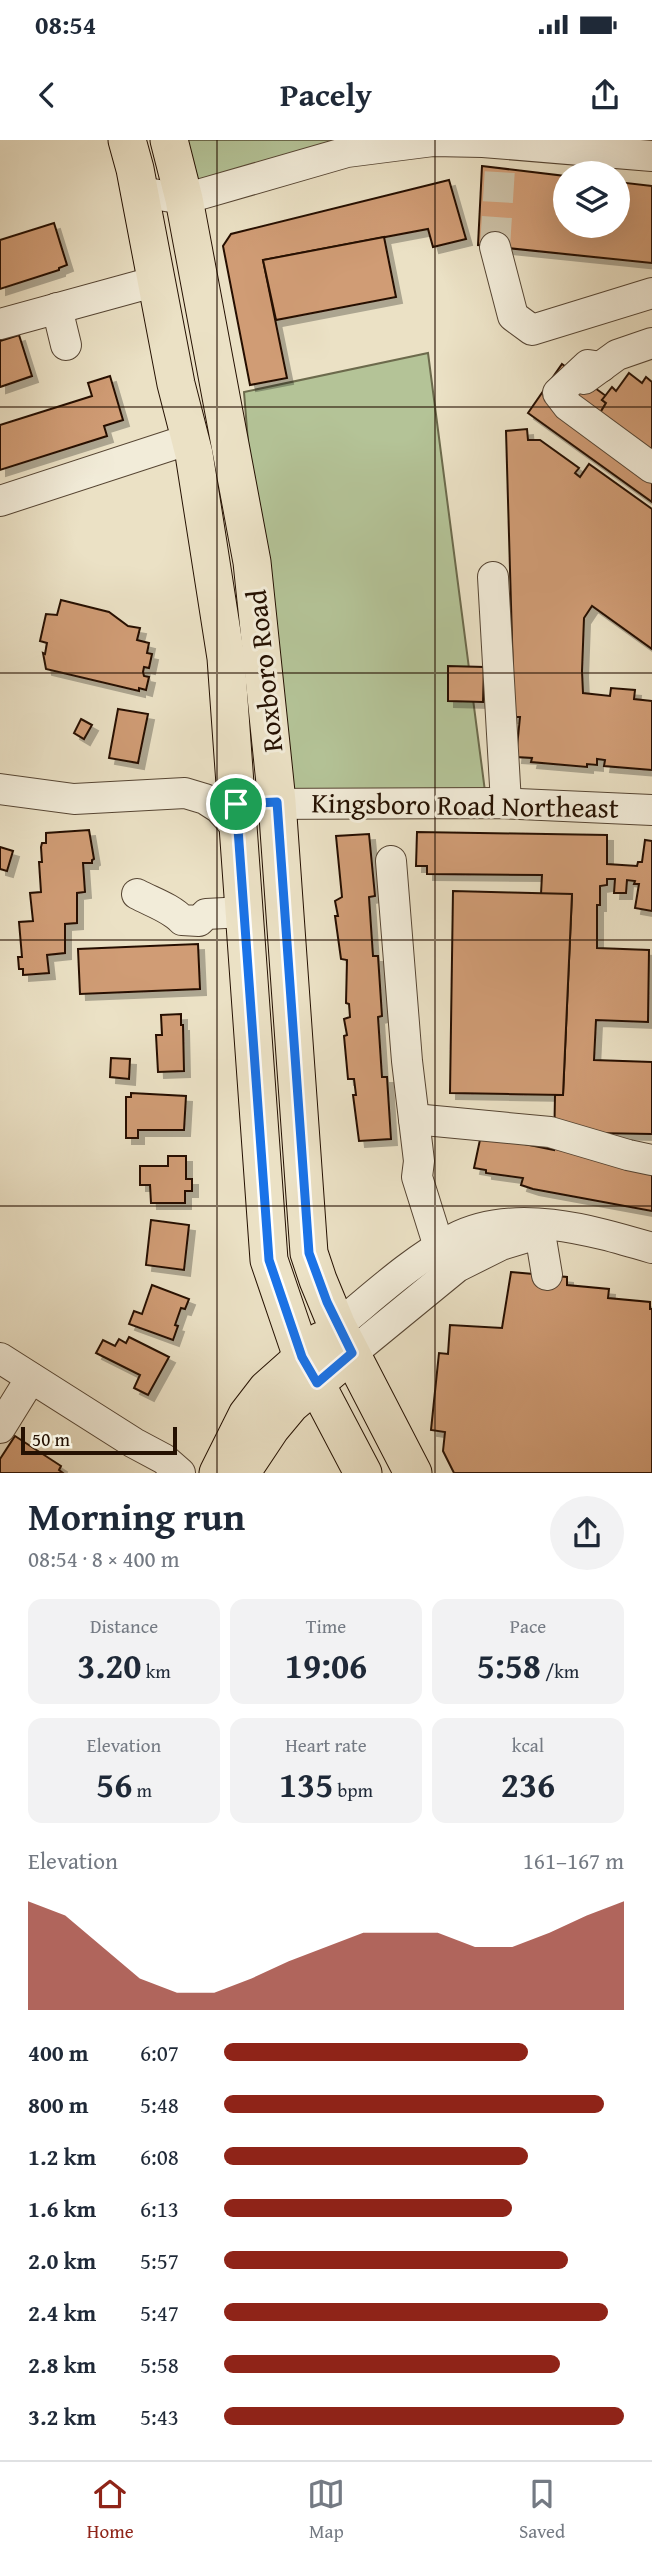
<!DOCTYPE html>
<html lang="en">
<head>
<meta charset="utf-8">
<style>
  :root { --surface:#fff; --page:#f2f2f3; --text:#1f2937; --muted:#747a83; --line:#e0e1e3; --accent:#8f2418 }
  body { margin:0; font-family:"Gentium Book Plus",serif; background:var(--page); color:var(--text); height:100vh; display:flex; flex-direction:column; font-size:26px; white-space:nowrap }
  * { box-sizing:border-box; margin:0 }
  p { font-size:23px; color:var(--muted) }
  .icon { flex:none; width:38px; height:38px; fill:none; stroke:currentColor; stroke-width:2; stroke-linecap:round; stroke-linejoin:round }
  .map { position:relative; height:1333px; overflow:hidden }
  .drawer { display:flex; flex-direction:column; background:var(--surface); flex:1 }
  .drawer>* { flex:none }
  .fabs { position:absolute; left:553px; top:21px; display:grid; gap:14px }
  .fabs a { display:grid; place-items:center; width:77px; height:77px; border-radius:50%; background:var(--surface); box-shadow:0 7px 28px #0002; font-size:35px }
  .scale { position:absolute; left:21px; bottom:18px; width:156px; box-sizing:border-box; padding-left:7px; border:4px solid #251102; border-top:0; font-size:19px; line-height:24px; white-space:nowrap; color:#251102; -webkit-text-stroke:5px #f2ecd9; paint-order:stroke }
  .pin { position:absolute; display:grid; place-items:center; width:60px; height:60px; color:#fff; margin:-30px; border:4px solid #fff; border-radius:50%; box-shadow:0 2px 7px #0007 }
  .round { display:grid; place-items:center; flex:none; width:74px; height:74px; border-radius:37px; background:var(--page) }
  .head { display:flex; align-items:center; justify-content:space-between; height:119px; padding:0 28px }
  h1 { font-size:38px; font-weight:800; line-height:52px }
  .metrics { display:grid; grid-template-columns:repeat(3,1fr); gap:10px; height:119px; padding:7px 28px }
  .metrics div { display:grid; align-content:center; border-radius:14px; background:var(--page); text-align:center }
  .metrics b { font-size:35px; font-weight:800 }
  .metrics small { font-size:19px; font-weight:400 }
  .metrics p { font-size:19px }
  .chart { height:196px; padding:14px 28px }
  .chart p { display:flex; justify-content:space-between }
  .chart svg { width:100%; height:126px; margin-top:7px; fill:var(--accent); opacity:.7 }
  ul { padding:0 28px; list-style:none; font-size:23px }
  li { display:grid; grid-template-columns:112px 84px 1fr; align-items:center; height:52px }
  li i { height:18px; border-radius:9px; background:var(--accent) }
  .status { display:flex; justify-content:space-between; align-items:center; height:49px; padding:0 35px; background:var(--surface); direction:ltr }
  .status svg { height:19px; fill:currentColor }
  header { display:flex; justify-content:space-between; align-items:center; height:91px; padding:0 28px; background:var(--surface); font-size:32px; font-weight:800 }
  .menu { display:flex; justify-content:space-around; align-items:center; height:98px; border-top:2px solid var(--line); background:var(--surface); font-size:19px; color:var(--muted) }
  .menu a { display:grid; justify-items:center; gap:4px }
  .menu .current { color:var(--accent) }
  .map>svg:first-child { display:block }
  .green { fill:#b4c397; stroke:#6c6a4c; stroke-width:2 }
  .building { fill:#d09c74; stroke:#251102; stroke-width:2; filter:url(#shadow) }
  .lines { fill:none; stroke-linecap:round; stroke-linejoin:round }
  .minor-tunnel { stroke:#cdc2a8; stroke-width:30; stroke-dasharray:30 15; stroke-linecap:butt }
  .minor-casing { stroke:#564533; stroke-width:32 }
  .major-casing { stroke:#251102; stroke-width:39 }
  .minor { stroke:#f2ecd9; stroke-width:30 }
  .major { stroke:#ebe1c5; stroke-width:37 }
  .route-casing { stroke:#fff; stroke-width:14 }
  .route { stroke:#1a73e8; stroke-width:9 }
  .grid { fill:none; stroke:#251102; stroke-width:2; stroke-opacity:0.55 }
  .labels { text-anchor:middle; stroke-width:6; stroke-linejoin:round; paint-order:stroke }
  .street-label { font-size:28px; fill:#251102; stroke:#f2ecd9 }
</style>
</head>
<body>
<div class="status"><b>08:54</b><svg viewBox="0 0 49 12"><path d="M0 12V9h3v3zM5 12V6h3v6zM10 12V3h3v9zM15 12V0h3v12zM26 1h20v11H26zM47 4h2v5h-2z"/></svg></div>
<header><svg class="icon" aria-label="back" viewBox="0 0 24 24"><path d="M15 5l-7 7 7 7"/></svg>Pacely<svg class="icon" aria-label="share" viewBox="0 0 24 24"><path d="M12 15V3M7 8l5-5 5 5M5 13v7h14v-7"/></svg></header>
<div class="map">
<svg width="652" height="1333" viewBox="0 0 652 1333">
  <defs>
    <filter id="shadow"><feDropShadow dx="6" dy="6" stdDeviation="0" flood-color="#0004"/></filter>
  </defs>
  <rect width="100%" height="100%" fill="#ebe1c5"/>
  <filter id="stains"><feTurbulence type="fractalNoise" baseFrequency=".00286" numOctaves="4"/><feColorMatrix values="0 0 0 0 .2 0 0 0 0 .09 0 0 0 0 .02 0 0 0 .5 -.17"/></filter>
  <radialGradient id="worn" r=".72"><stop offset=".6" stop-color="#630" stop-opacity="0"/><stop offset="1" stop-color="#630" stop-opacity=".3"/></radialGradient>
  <!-- green -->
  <g class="green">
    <polygon points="161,0 652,0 652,16 433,1 184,59"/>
    <polygon points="428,213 486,659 277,662 244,252"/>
  </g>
  <!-- building -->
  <g class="building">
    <polygon points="482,26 565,36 565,86 618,86 618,42 652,46 652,123 478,105"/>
    <polygon points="449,40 466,99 433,107 428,89 263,120 287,238 250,245 223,106 231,94"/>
    <polygon points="54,83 67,125 59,128 59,130 0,149 0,100"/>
    <polygon points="384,97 396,157 276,180 263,120"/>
    <polygon points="19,195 32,236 0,247 0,201"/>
    <polygon points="562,224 606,256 602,260 606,263 600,273 648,314 652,308 652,362 528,273"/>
    <polygon points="629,233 642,243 646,237 652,242 652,308 648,314 600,273 606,263 602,260 612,247 616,251"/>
    <polygon points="110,236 123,280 104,286 107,296 0,330 0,285 92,256 88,243"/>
    <polygon points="527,289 528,300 540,300 579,328 575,333 580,337 589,324 652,369 652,509 592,466 584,478 582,531 583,553 610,556 611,548 635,550 634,559 652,561 652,630 604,626 605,620 597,619 597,625 587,624 587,627 531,622 532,618 516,617 520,577 511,577 513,534 506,291"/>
    <polygon points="61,460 109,472 128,486 140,488 137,500 149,503 147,513 152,514 149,528 144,527 143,532 144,536 149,537 146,550 139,548 139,551 46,529 43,513 45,514 47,503 40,501 46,474 57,475"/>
    <polygon points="448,526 484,527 483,562 448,561"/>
    <polygon points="118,569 148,574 138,623 109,618"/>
    <polygon points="81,579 92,585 84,599 74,593"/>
    <polygon points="89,690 94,719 92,720 92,723 83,723 85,752 77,753 77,783 65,784 65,813 47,815 49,833 23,835 23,829 19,829 18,817 22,817 19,782 33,781 30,753 41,752 39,722 42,722 41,707 42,703 46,703 46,693"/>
    <polygon points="417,692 607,695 607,724 637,726 638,722 642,722 645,700 652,701 652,771 635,768 639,744 634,744 635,741 627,740 626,753 614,753 615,739 607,739 607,745 600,746 600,765 597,765 597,808 649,810 648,882 596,880 594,920 652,922 652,994 596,993 652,1030 652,1071 533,1049 521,1045 523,1038 486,1033 486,1030 474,1028 481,995 554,1010 555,955 563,955 572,754 541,754 542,735 427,734 427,726 416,726"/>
    <polygon points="369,694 375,756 369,757 373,816 378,816 382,876 378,877 382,937 387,937 391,999 359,1001 353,955 356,955 354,939 348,939 344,896 347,895 344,879 350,877 349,864 346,863 347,820 341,819 335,776 338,776 335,761 342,757 336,696"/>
    <polygon points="0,707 13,711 7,731 0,729"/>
    <polygon points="453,751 572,754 563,955 450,953"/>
    <polygon points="198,804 200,849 80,854 78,809"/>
    <polygon points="181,874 181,885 183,885 184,931 158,932 156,895 162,895 161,875"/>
    <polygon points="111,918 130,919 129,939 110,937"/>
    <polygon points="131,953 186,956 184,990 138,990 138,998 126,998 126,957 131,957"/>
    <polygon points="168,1016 186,1016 186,1039 192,1039 192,1051 185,1051 185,1063 151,1063 150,1045 140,1045 140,1026 168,1026"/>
    <polygon points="151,1080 189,1085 184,1130 146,1125"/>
    <polygon points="511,1132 567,1137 567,1145 609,1149 608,1158 650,1162 650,1169 652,1169 652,1333 454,1333 443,1311 445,1292 431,1290 439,1213 448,1214 450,1185 502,1188"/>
    <polygon points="152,1145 189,1159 185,1169 181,1168 175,1185 178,1186 173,1200 129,1184 134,1171 142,1174"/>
    <polygon points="129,1197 169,1217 148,1255 134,1248 140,1235 96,1213 103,1200 115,1206 119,1199 126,1203"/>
    <polygon points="15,1296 61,1326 59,1330 63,1333 0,1333 0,1319"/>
  </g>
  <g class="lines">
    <!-- minor-tunnel -->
    <polyline class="minor-tunnel" points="495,107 500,28"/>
    <defs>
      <g id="minor">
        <polyline points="140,52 184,59 347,12 433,1 483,2 652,16"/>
        <polyline points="495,107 513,176 532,190 652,153"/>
        <polyline points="57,168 66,205"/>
        <polyline points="0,184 157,141"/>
        <polyline points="601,227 588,225 558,253 568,266 652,328"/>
        <polyline points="584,239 617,215 652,203"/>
        <polyline points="0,361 190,299"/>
        <polyline points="493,437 506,663"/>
        <polyline points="0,649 74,659 185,653 205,659 219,668 238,689"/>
        <polyline points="236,664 499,663 652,670"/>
        <polyline points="391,721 407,921 419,1021 417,1037 439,1107"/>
        <path d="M137 754C152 762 171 768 182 780L199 781 206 774 244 772"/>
        <polyline points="414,979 550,992 628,1015 652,1020"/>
        <polyline points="540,1093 547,1135"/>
        <path d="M337 1186C374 1156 411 1121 453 1099 513 1067 591 1090 652 1108"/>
        <polyline points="352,1213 457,1127 501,1105 534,1095"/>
        <polyline points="0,1218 134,1303 164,1319 180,1333"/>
        <polyline points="0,1288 31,1238"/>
      </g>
      <g id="major">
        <polyline points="127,0 135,29 176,244 194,314 226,518 269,1120 302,1217 363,1333"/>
        <polyline points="169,0 184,59 252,422 277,662 309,1113 318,1140 337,1186 413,1333"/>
        <polyline points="218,1333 247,1275 267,1249 321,1201"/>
        <polyline points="241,1333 271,1288 291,1264 335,1227"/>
      </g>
    </defs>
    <!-- minor casing -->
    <use href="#minor" class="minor-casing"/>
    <!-- major casing -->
    <use href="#major" class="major-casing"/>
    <!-- minor -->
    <use href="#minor" class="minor"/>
    <!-- major -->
    <use href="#major" class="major"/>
  </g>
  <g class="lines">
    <defs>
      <polygon id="route" points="277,662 309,1113 327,1162 352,1213 317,1243 302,1217 269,1120 238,689 236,664"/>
    </defs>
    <!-- route casing -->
    <use href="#route" class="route-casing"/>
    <!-- route -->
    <use href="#route" class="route"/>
  </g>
  <!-- grid -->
  <path class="grid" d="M217 0V1333M435 0V1333M0 267H652M0 533H652M0 800H652M0 1066H652"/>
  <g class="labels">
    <!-- street labels -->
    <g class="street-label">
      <text transform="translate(264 531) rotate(-96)" y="10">Roxboro Road</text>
      <text transform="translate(465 665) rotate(1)" y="10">Kingsboro Road Northeast</text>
    </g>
  </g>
  <rect width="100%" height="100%" filter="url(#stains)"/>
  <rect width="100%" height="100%" fill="url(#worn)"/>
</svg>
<div class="fabs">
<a><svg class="icon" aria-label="layers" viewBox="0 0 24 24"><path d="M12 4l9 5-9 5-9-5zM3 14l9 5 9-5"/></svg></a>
</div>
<div class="scale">50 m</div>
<div class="pin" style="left:236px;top:664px;background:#1e9e55"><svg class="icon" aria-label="arrive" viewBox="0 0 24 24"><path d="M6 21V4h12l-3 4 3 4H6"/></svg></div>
</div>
<section class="drawer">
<div class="head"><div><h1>Morning run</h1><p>08:54 · 8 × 400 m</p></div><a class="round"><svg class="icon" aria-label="share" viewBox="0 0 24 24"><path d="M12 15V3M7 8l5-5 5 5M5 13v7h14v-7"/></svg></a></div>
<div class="metrics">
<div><p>Distance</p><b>3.20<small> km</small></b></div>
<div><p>Time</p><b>19:06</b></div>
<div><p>Pace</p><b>5:58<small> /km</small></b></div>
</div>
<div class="metrics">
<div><p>Elevation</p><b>56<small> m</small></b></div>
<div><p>Heart rate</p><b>135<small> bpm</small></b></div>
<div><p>kcal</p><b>236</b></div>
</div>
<div class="chart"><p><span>Elevation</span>161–167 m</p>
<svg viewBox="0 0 160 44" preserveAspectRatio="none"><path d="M0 44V6L10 11L20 22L30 33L40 38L50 38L60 33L70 27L80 22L90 17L100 17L110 17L120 22L130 22L140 17L150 11L160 6V44z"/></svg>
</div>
<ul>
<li><b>400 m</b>6:07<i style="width:76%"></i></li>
<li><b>800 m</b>5:48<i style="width:95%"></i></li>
<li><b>1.2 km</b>6:08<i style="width:76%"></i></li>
<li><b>1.6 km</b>6:13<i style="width:72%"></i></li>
<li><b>2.0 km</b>5:57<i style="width:86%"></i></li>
<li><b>2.4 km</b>5:47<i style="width:96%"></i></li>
<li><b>2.8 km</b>5:58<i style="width:84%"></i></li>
<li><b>3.2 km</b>5:43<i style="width:100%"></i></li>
</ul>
</section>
<nav class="menu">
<a class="current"><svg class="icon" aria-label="home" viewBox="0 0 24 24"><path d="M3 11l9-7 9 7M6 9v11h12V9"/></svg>Home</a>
<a><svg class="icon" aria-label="map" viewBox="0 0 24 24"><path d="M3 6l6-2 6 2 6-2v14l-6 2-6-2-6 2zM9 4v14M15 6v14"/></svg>Map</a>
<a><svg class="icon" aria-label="saved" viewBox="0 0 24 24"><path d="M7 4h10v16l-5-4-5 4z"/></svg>Saved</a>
</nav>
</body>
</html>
